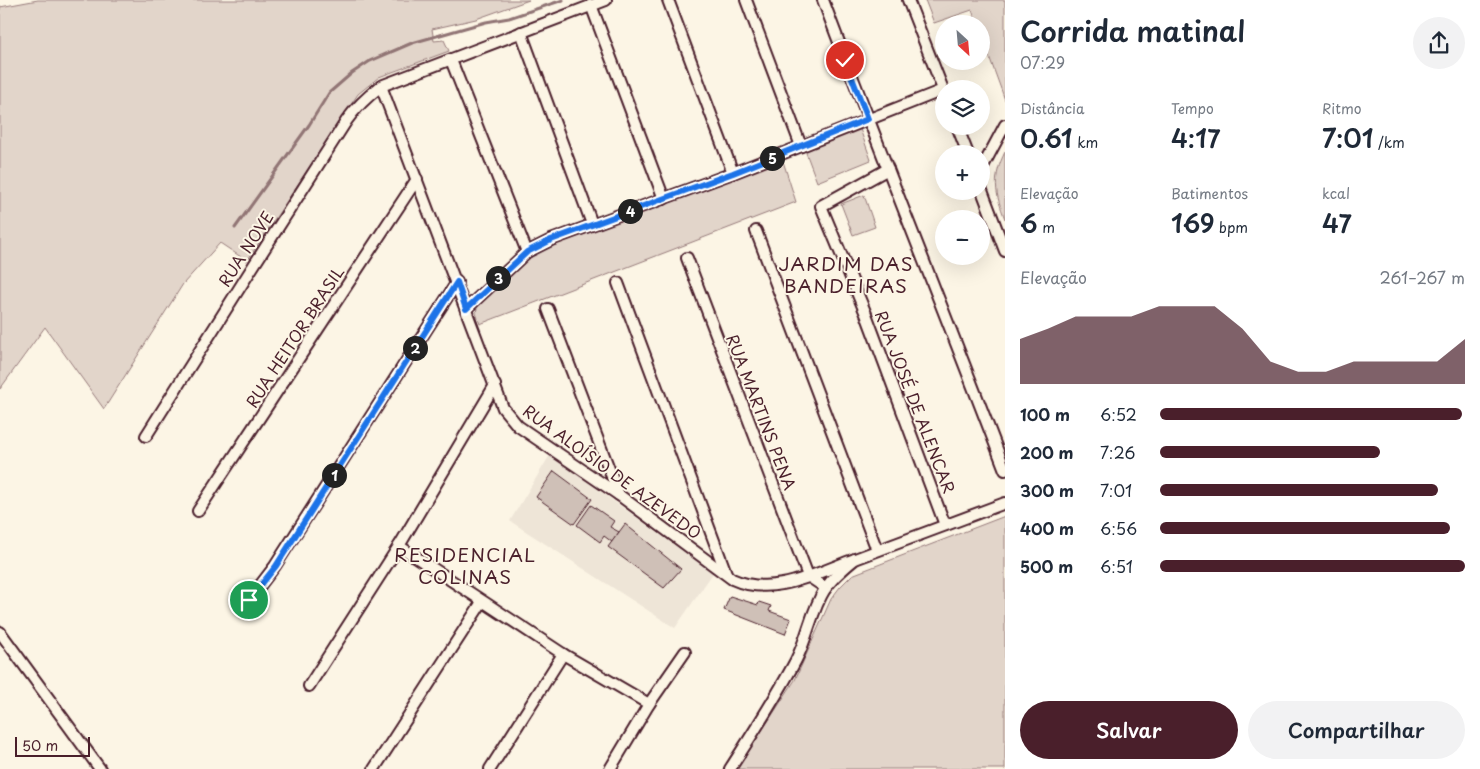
<!DOCTYPE html>
<html lang="pt">
<head>
<meta charset="utf-8">
<style>
  :root { --surface:#fff; --page:#f2f2f3; --text:#1f2937; --muted:#747a83; --accent:#4a1f2b }
  body { margin:0; font-family:"Playpen Sans",sans-serif; background:var(--page); color:var(--text); height:100vh; display:flex; flex-direction:column; font-size:19px; white-space:nowrap }
  * { box-sizing:border-box; margin:0 }
  p { font-size:16px; color:var(--muted) }
  .icon { flex:none; width:28px; height:28px; fill:none; stroke:currentColor; stroke-width:2; stroke-linecap:round; stroke-linejoin:round }
  .map { position:relative; flex:1; overflow:hidden }
  .panel { display:flex; flex-direction:column; background:var(--surface); width:475px }
  .panel>* { flex:none }
  .needle { width:32px; rotate:154deg }
  .buttons { position:absolute; left:935px; top:15px; display:grid; gap:10px }
  .buttons a { display:grid; place-items:center; width:55px; height:55px; border-radius:50%; background:var(--surface); box-shadow:0 5px 20px #0002; font-size:25px }
  .scale { position:absolute; left:15px; bottom:12px; width:75px; box-sizing:border-box; padding-left:5px; border:2px solid #4a1f2b; border-top:0; font-size:14px; line-height:18px; white-space:nowrap; color:#4a1f2b; -webkit-text-stroke:4px #fcf5e5; paint-order:stroke }
  .pin { position:absolute; display:grid; place-items:center; width:42px; height:42px; color:#fff; margin:-21px; border:2px solid #fff; border-radius:50%; box-shadow:0 1px 5px #0007 }
  .km { position:absolute; width:25px; height:25px; margin:-12px; border-radius:50%; background:#222; color:#fff; font-size:14px; line-height:25px; text-align:center }
  .round { display:grid; place-items:center; flex:none; width:52px; height:52px; border-radius:26px; background:var(--page) }
  .overview { display:flex; align-items:center; justify-content:space-between; height:85px; padding:0 15px }
  h1 { font-size:28px; font-weight:600; line-height:38px }
  .figures { display:grid; grid-template-columns:repeat(3,1fr); gap:8px; height:85px; padding:5px 15px }
  .figures div { display:grid; align-content:center }
  .figures b { font-size:25px; font-weight:600 }
  .figures small { font-size:14px; font-weight:400 }
  .figures p { font-size:14px }
  .chart { height:140px; padding:10px 15px }
  .chart p { display:flex; justify-content:space-between }
  .chart svg { width:100%; height:90px; margin-top:5px; fill:var(--accent); opacity:.7 }
  .button { display:flex; gap:10px; margin-top:auto; padding:10px 15px }
  .button a { flex:1; height:58px; border-radius:30px; background:var(--accent); color:#fff; font-size:20px; font-weight:600; line-height:58px; text-align:center }
  .button a+a { background:var(--page); color:var(--text) }
  ul { padding:0 15px; list-style:none; font-size:16px }
  li { display:grid; grid-template-columns:80px 60px 1fr; align-items:center; height:38px }
  li i { height:12px; border-radius:6px; background:var(--accent) }
  main { display:flex; flex:1; min-height:0 }
  .map>svg:first-child { display:block }
  .built { fill:#eee5d7 }
  .green { fill:#e2d5ca; stroke:#967a7a }
  .lines { fill:none; stroke-linecap:round; stroke-linejoin:round }
  .stream { stroke:#917474; stroke-width:3 }
  .building { fill:#cfc0b7; stroke:#4a1f2b }
  .street-casing { stroke:#4a1f2b; stroke-width:14 }
  .street { stroke:#fcf5e5; stroke-width:10 }
  .route-casing { stroke:#fff; stroke-width:10 }
  .route { stroke:#1a73e8; stroke-width:6 }
  .labels { text-anchor:middle; stroke-width:4; stroke-linejoin:round; paint-order:stroke }
  .street-label { font-size:16px; fill:#4a1f2b; stroke:#fcf5e5 }
  .quarter-label { font-size:19px; letter-spacing:1px; fill:#4a1f2b; stroke:#fcf5e5 }
</style>
</head>
<body>
<main>
<div class="map">
<svg width="1005" height="769" viewBox="0 0 1005 769">
  <rect width="100%" height="100%" fill="#fcf5e5"/>
  <filter id="ink" filterUnits="userSpaceOnUse"><feTurbulence type="fractalNoise" baseFrequency=".02" numOctaves="2"/><feDisplacementMap in="SourceGraphic" scale="10" xChannelSelector="R" yChannelSelector="G"/><feConvolveMatrix kernelMatrix="1 2 1 2 8 2 1 2 1" color-interpolation-filters="sRGB"/></filter>
  <g filter="url(#ink)">
    <!-- built -->
    <polygon class="built" points="550,455 713,573 675,628 510,521"/>
    <!-- green -->
    <g class="green">
      <polygon points="38,0 529,0 476,19 432,29 434,41 444,40 449,51 379,77 358,94 247,261 220,243 183,284 104,409 45,327 0,389 0,7"/>
      <polygon points="925,0 1005,0 1005,100 981,34 981,24 977,24 972,10 934,23"/>
      <polygon points="860,129 871,160 817,182 805,150"/>
      <path d="M1005 152V219C995 193 992 178 1005 152Z"/>
      <polygon points="782,158 796,202 480,324 476,313 478,303 521,262 544,247"/>
      <polygon points="864,195 875,227 853,235 841,204"/>
      <polygon points="1005,516 1005,769 737,769 795,680 831,599 840,587 852,575"/>
    </g>
    <g class="lines">
      <!-- stream -->
      <polyline class="stream" points="235,228 309,125 329,93 352,73 370,61 412,43 486,22 509,18 563,0"/>
    </g>
    <!-- building -->
    <g class="building">
      <polygon points="554,471 592,499 574,524 536,497"/>
      <polygon points="591,505 614,521 610,527 619,532 612,542 604,536 600,542 577,525"/>
      <polygon points="625,524 681,569 664,588 608,547"/>
      <polygon points="730,596 758,605 759,602 771,606 769,611 791,619 785,634 724,610"/>
    </g>
    <g class="lines">
      <defs>
        <g id="street">
          <polyline points="668,0 733,173"/>
          <polyline points="746,0 801,146"/>
          <path d="M823 0C882 157 945 313 1005 470"/>
          <polyline points="908,0 944,92"/>
          <polyline points="591,5 664,199"/>
          <polyline points="521,32 592,224"/>
          <polyline points="451,60 527,252"/>
          <path d="M381 86 503 408 518 426 619 495 732 579C773 598 816 573 855 559"/>
          <polyline points="957,126 968,154"/>
          <polyline points="888,169 821,206 866,314 945,525"/>
          <polyline points="981,170 1005,125"/>
          <polyline points="981,188 1005,251"/>
          <polyline points="756,231 877,550"/>
          <polyline points="687,258 808,576 826,588"/>
          <polyline points="618,283 726,573"/>
          <polyline points="466,309 527,252 551,240 733,173 943,90"/>
          <polyline points="548,309 619,495"/>
          <path d="M146 436 254 265 347 120C357 106 368 96 381 86L606 0"/>
          <polyline points="198,511 417,179"/>
          <polyline points="399,546 563,654 649,704"/>
          <polyline points="249,600 275,566 457,282"/>
          <polyline points="0,632 100,769"/>
          <polyline points="309,686 399,546 495,385"/>
          <polyline points="374,769 482,602"/>
          <polyline points="490,769 563,654"/>
          <polyline points="610,769 649,704 685,652"/>
          <path d="M730 769C753 733 776 698 796 660 808 637 811 611 825 589 833 577 844 568 855 559L1005 503"/>
        </g>
      </defs>
      <!-- street casing -->
      <use href="#street" class="street-casing"/>
      <!-- street -->
      <use href="#street" class="street"/>
    </g>
  </g>
  <g class="lines" filter="url(#ink)">
    <defs>
      <polyline id="route" points="249,600 276,566 457,282 466,309 527,252 551,240 733,173 868,119 845,60"/>
    </defs>
    <!-- route casing -->
    <use href="#route" class="route-casing"/>
    <!-- route -->
    <use href="#route" class="route"/>
  </g>
  <g class="labels">
    <!-- street labels -->
    <g class="street-label">
      <text transform="translate(246 249) rotate(-57)" y="6">RUA NOVE</text>
      <text transform="translate(295 337) rotate(-57)" y="6">RUA HEITOR BRASIL</text>
      <text transform="translate(915 402) rotate(69)" y="6">RUA JOSÉ DE ALENCAR</text>
      <text transform="translate(761 412) rotate(69)" y="6">RUA MARTINS PENA</text>
      <text transform="translate(612 472) rotate(36)" y="6">RUA ALOÍSIO DE AZEVEDO</text>
    </g>
    <!-- quarter labels -->
    <g class="quarter-label">
      <text x="846" y="271">JARDIM DAS<tspan x="846" dy="22">BANDEIRAS</tspan></text>
      <text x="465" y="562">RESIDENCIAL<tspan x="465" dy="22">COLINAS</tspan></text>
    </g>
  </g>
</svg>
<div class="buttons">
<a><svg class="needle" viewBox="-14 -14 28 28"><path d="M0-13l5 13h-10z" fill="#e53935"/><path d="M0 13l5-13h-10z" fill="#747a83"/></svg></a>
<a><svg class="icon" aria-label="layers" viewBox="0 0 24 24"><path d="M12 4l9 5-9 5-9-5zM3 14l9 5 9-5"/></svg></a>
<a>+</a>
<a>−</a>
</div>
<div class="scale">50 m</div>
<div class="pin" style="left:249px;top:600px;background:#1e9e55"><svg class="icon" aria-label="arrive" viewBox="0 0 24 24"><path d="M6 21V4h12l-3 4 3 4H6"/></svg></div>
<div class="pin" style="left:845px;top:60px;background:#d93025"><svg class="icon" aria-label="check" viewBox="0 0 24 24"><path d="M5 12l5 5 9-10"/></svg></div>
<b class="km" style="left:334px;top:475px">1</b>
<b class="km" style="left:415px;top:348px">2</b>
<b class="km" style="left:498px;top:278px">3</b>
<b class="km" style="left:630px;top:211px">4</b>
<b class="km" style="left:772px;top:158px">5</b>
</div>
<section class="panel">
<div class="overview"><div><h1>Corrida matinal</h1><p>07:29</p></div><a class="round"><svg class="icon" aria-label="share" viewBox="0 0 24 24"><path d="M12 15V3M7 8l5-5 5 5M5 13v7h14v-7"/></svg></a></div>
<div class="figures">
<div><p>Distância</p><b>0.61<small> km</small></b></div>
<div><p>Tempo</p><b>4:17</b></div>
<div><p>Ritmo</p><b>7:01<small> /km</small></b></div>
</div>
<div class="figures">
<div><p>Elevação</p><b>6<small> m</small></b></div>
<div><p>Batimentos</p><b>169<small> bpm</small></b></div>
<div><p>kcal</p><b>47</b></div>
</div>
<div class="chart"><p><span>Elevação</span>261–267 m</p>
<svg viewBox="0 0 160 44" preserveAspectRatio="none"><path d="M0 44V22L10 17L20 11L30 11L40 11L50 6L60 6L70 6L80 17L90 33L100 38L110 38L120 33L130 33L140 33L150 33L160 22V44z"/></svg>
</div>
<ul>
<li><b>100 m</b>6:52<i style="width:99%"></i></li>
<li><b>200 m</b>7:26<i style="width:72%"></i></li>
<li><b>300 m</b>7:01<i style="width:91%"></i></li>
<li><b>400 m</b>6:56<i style="width:95%"></i></li>
<li><b>500 m</b>6:51<i style="width:100%"></i></li>
</ul>
<div class="button"><a>Salvar</a><a>Compartilhar</a></div>
</section>
</main>
</body>
</html>
